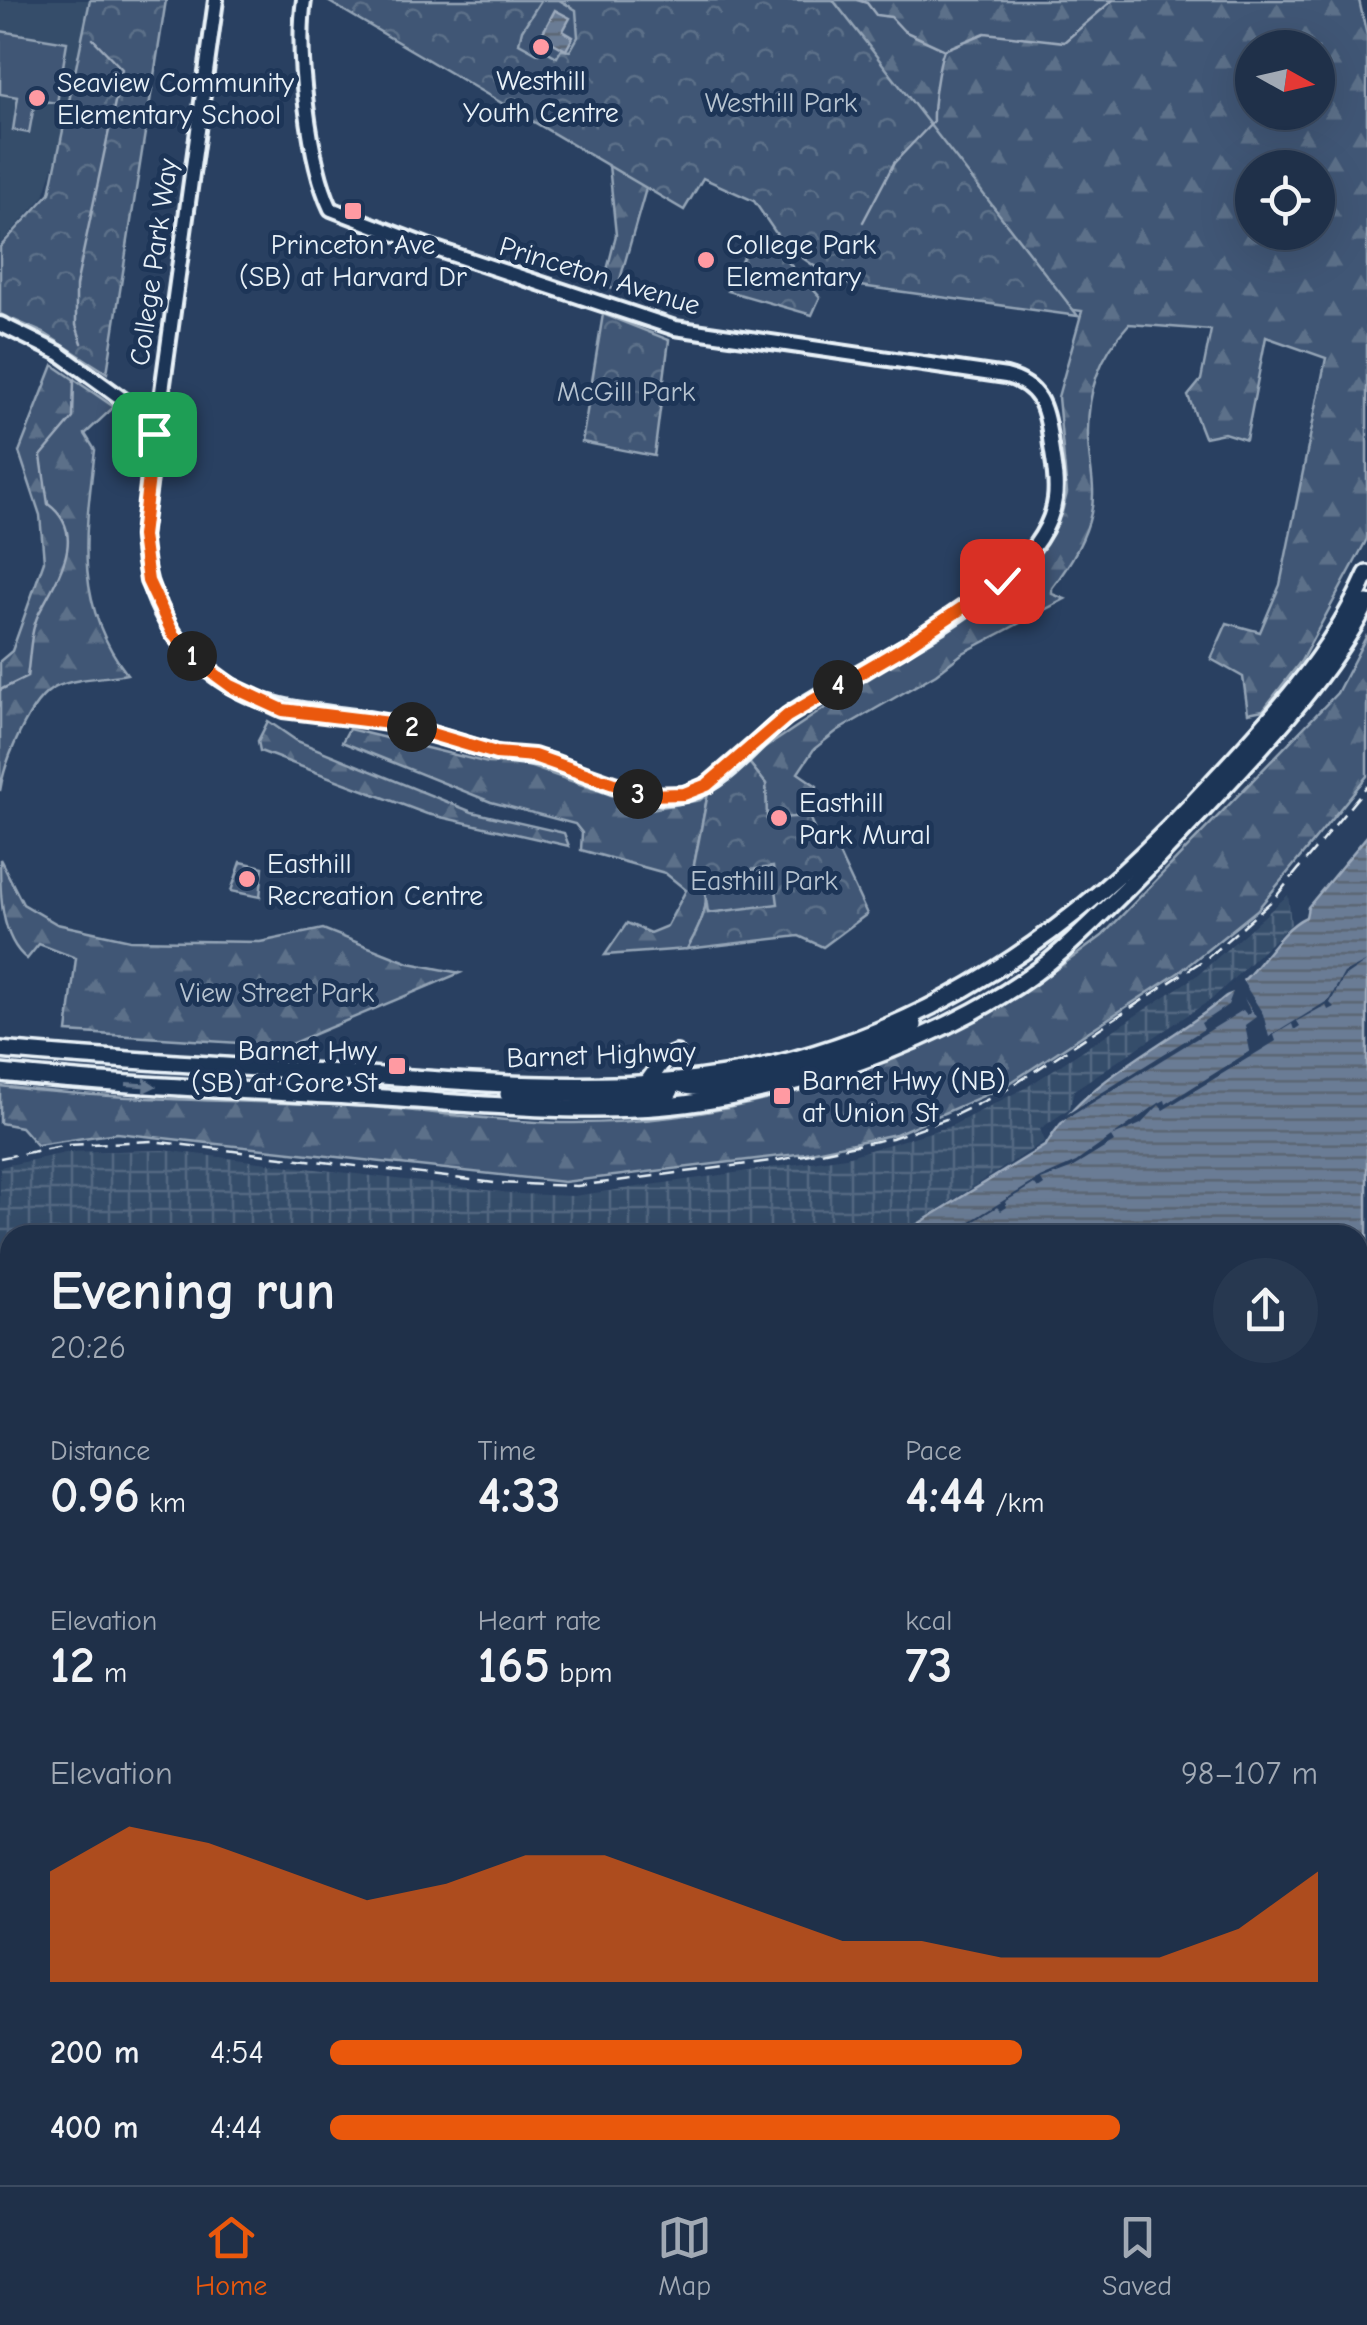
<!DOCTYPE html>
<html lang="en">
<head>
<meta charset="utf-8">
<style>
  :root { --surface:#1f3049; --page:#273850; --text:#f1f3f6; --muted:#a1a9b4; --line:#3c4b61; --accent:#ea580c }
  body { margin:0; font-family:"Comic Neue",sans-serif; background:var(--page); color:var(--text); height:100vh; display:flex; flex-direction:column; font-size:38px; white-space:nowrap }
  * { box-sizing:border-box; margin:0 }
  p { font-size:32px; color:var(--muted) }
  .icon { flex:none; width:55px; height:55px; fill:none; stroke:currentColor; stroke-width:2; stroke-linecap:round; stroke-linejoin:round }
  .map { position:relative; flex:1; overflow:hidden }
  .sheet { position:absolute; left:0px; top:1225px; width:1368px; height:960px; display:flex; flex-direction:column; background:var(--surface); border-radius:30px 30px 0 0; box-shadow:0 10px 40px #0002,0 0 0 2px var(--line) }
  .sheet>* { flex:none }
  .needle { width:65px; rotate:98deg }
  .controls { position:absolute; left:1235px; top:30px; display:grid; gap:20px }
  .controls a { display:grid; place-items:center; width:100px; height:100px; border-radius:50%; background:var(--surface); box-shadow:0 10px 40px #0002,0 0 0 2px var(--line); font-size:50px }
  .pin { position:absolute; display:grid; place-items:center; width:85px; height:85px; color:#fff; margin:-42px; border-radius:20px; box-shadow:0 5px 15px #0006 }
  .km { position:absolute; width:50px; height:50px; margin:-25px; border-radius:50%; background:#222; color:#fff; font-size:28px; line-height:50px; text-align:center }
  .round { display:grid; place-items:center; flex:none; width:105px; height:105px; border-radius:52px; background:var(--page) }
  .headline { display:flex; align-items:center; justify-content:space-between; height:170px; padding:0 50px }
  h1 { font-size:55px; font-weight:600; line-height:75px }
  .metrics { display:grid; grid-template-columns:repeat(3,1fr); gap:15px; height:170px; padding:10px 50px }
  .metrics div { display:grid; align-content:center }
  .metrics b { font-size:50px; font-weight:600 }
  .metrics small { font-size:28px; font-weight:400 }
  .metrics p { font-size:28px }
  .chart { height:280px; padding:20px 50px }
  .chart p { display:flex; justify-content:space-between }
  .chart svg { width:100%; height:180px; margin-top:10px; fill:var(--accent); opacity:.7 }
  ul { padding:0 50px; list-style:none; font-size:32px }
  li { display:grid; grid-template-columns:160px 120px 1fr; align-items:center; height:75px }
  li i { height:25px; border-radius:12px; background:var(--accent) }
  .menu { display:flex; justify-content:space-around; align-items:center; height:140px; border-top:2px solid var(--line); background:var(--surface); font-size:28px; color:var(--muted) }
  .menu a { display:grid; justify-items:center; gap:5px }
  .menu .on { color:var(--accent) }
  .map>svg:first-child { display:block }
  .built { fill:#364d6b }
  .industrial { fill:url(#industrial-grid) }
  .forest { fill:url(#forest-firs); stroke:#94a4b6; stroke-width:2.5; fill-rule:evenodd }
  .park { fill:url(#park-crowns); stroke:#94a4b6; stroke-width:2.5 }
  .pitch { fill:#415774; stroke:#94a4b6; stroke-width:2.5 }
  .water { fill:url(#water-rules); stroke:#9dabbd; stroke-width:2.5 }
  .pier { fill:#294061 }
  .lines { fill:none; stroke-linecap:round; stroke-linejoin:round }
  .stream { stroke:#9dabbd; stroke-width:2.5 }
  .tertiary-casing { stroke:#e8f1f8; stroke-width:20 }
  .primary-casing { stroke:#e8f1f8; stroke-width:22 }
  .tertiary { stroke:#1d3557; stroke-width:12 }
  .primary { stroke:#1d3557; stroke-width:15 }
  .rail { stroke:#e8f1f8; stroke-width:2.5; stroke-dasharray:15 8; stroke-linecap:butt }
  .oneway { fill:#64778f }
  .route-casing { stroke:#fff; stroke-width:20 }
  .route { stroke:#ea580c; stroke-width:12 }
  .poi-dot { fill:#ff9aa2; stroke:#1d3557; stroke-width:4 }
  .labels { text-anchor:middle; stroke-width:10; stroke-linejoin:round; paint-order:stroke }
  .poi-label { font-size:28px; fill:#e8f1f8; stroke:#1d3557; text-anchor:start }
  .park-label { font-size:28px; fill:#b6c3d0; stroke:#1d3557 }
  .street-label { font-size:28px; fill:#e8f1f8; stroke:#1d3557 }
</style>
</head>
<body>
<div class="map">
<svg width="1367" height="2185" viewBox="0 0 1367 2185">
  <defs>
    <pattern id="industrial-grid" width="8" height="8" patternUnits="userSpaceOnUse" patternTransform="scale(2.5)"><rect width="8" height="8" fill="#364d6b"/><path d="M0 4h8M4 0v8" fill="none" stroke="#536781"/></pattern>
    <pattern id="forest-firs" width="22" height="20" patternUnits="userSpaceOnUse" patternTransform="scale(2.5)"><rect width="22" height="20" fill="#415774"/><path d="M5 1l3.5 6h-7zM16 11l3.5 6h-7z" fill="#5c7089"/></pattern>
    <pattern id="park-crowns" width="20" height="18" patternUnits="userSpaceOnUse" patternTransform="scale(2.5)"><rect width="20" height="18" fill="#415774"/><path d="M2 6a3 3 0 1 1 6 0M12 15a3 3 0 1 1 6 0" fill="none" stroke="#5c7089"/></pattern>
    <pattern id="water-rules" width="6" height="5" patternUnits="userSpaceOnUse" patternTransform="scale(2.5)"><rect width="6" height="5" fill="#6b7c95"/><path d="M0 2.5h6" fill="none" stroke="#5a6573"/></pattern>
  </defs>
  <rect width="100%" height="100%" fill="#294061"/>
  <filter id="ink" filterUnits="userSpaceOnUse"><feTurbulence type="fractalNoise" baseFrequency=".01" numOctaves="2"/><feDisplacementMap in="SourceGraphic" scale="20" xChannelSelector="R" yChannelSelector="G"/><feConvolveMatrix kernelMatrix="1 2 1 2 8 2 1 2 1" color-interpolation-filters="sRGB"/></filter>
  <g filter="url(#ink)">
    <!-- built -->
    <polygon class="built" points="0,0 106,0 44,196 0,244"/>
    <!-- industrial -->
    <polygon class="industrial" points="1288,895 1291,924 1212,999 1074,1090 1070,1108 1040,1129 1045,1141 898,1235 10,1235 10,1488 0,1451 0,1167 70,1152 163,1150 518,1194 574,1196 846,1157 951,1126 1027,1087 1199,974"/>
    <!-- forest -->
    <g class="forest">
      <path d="M586 0H1359L1367 36V539L1301 661 1263 710 1248 713 1243 677 1211 659 1227 623 1260 632 1280 585 1326 358 1266 337 1246 440 1224 433 1204 437 1188 396 1201 380 1211 330 1129 324C1099 356 1087 392 1088 436 1088 463 1097 486 1091 513 1085 541 1069 566 1052 588V594L1065 599 963 653 936 674 837 731 814 749 798 773 817 786 809 816 767 819 766 784 747 760 1008 586 1029 570 1062 512 1067 493 1058 397 1082 311 843 279 759 199ZM1252 48H1318V112H1252ZM1252 168H1318V232H1252Z"/>
      <polygon points="609,165 649,178 617,290 603,286 616,235"/>
      <path d="M53 365 114 407 85 434 95 450C85 532 73 604 127 674 106 678 75 678 56 687 29 699 4 764 0 791V661L12 651 44 561 40 515 19 452Z"/>
      <path d="M1367 635V776L1257 910 1181 971 1004 1087 896 1134 806 1153 564 1182 117 1133 37 1145 21 1127 0 1123V1086C118 1101 237 1100 356 1106 424 1110 492 1122 561 1123 759 1126 945 1056 1102 936L1337 693Z"/>
      <polygon points="268,721 297,741 472,812 564,833 569,846 427,814 260,751 258,741"/>
      <path d="M349 729 488 763 523 764 651 809 700 800 708 793 694 865C717 894 703 920 687 949L605 955 627 923 650 933 667 926 686 890 665 873 581 850 582 833 575 824 491 802 342 742Z"/>
      <path d="M0 859 23 904 57 924 130 940 260 942 323 929 409 963 460 973 286 1046 67 1032 76 958 39 944 27 959C0 938 0 892 0 859Z"/>
    </g>
    <!-- park -->
    <g class="park">
      <polygon points="90,0 166,0 107,373 44,333 0,314 0,247 50,193"/>
      <polygon points="326,0 833,0 1078,316 839,283 784,245 754,201 703,178 684,210"/>
      <polygon points="776,249 820,297 812,315 728,291 745,253"/>
      <polygon points="603,314 669,340 654,456 582,442"/>
      <path d="M747 760 766 784 767 819 809 816 817 837 838 852 867 914 823 947 799 936 687 949C703 921 717 894 694 865L708 793Z"/>
    </g>
    <!-- pitch -->
    <g class="pitch">
      <polygon points="541,0 559,0 576,10 578,37 570,51 561,50 557,57 543,49 539,54 519,43 522,30"/>
      <polygon points="0,31 67,42 57,103 35,100 29,133 13,130 18,97 0,94"/>
      <polygon points="241,862 263,867 260,897 231,891"/>
      <polygon points="773,867 778,904 708,913 703,876"/>
    </g>
    <!-- water -->
    <g class="water">
      <polygon points="555,10 570,18 563,31 573,37 566,50 541,36"/>
      <path d="M1367 836V2185H0V1521L10 1553V2175H1358V1235H900L1046 1145C1091 1069 1185 1040 1247 977 1265 959 1282 928 1306 917L1308 907Z"/>
    </g>
    <!-- pier -->
    <polygon class="pier" points="1367,961 1344,977 1330,1003 1334,1007 1328,1010 1326,1005 1297,1021 1300,1026 1294,1030 1292,1024 1274,1035 1276,1041 1163,1110 1159,1105 1141,1124 1111,1137 1114,1142 1070,1169 1041,1180 1044,1185 1038,1189 1034,1184 1005,1202 1007,1207 1001,1211 997,1207 968,1225 970,1230 964,1234 963,1228 948,1235 1040,1178 1076,1162 1159,1103 1165,1100 1166,1104 1250,1051 1245,1025 1256,1017 1244,998 1251,1013 1247,1015 1243,1010 1048,1130 1053,1123 1204,1029 1201,1023 1228,1005 1233,992 1225,995 1223,991 1240,977 1263,1014 1269,1037 1329,1000 1344,973"/>
    <g class="lines">
      <!-- stream -->
      <g class="stream">
        <polyline points="857,0 867,3 876,15 891,17 904,31 943,49"/>
        <path d="M863 222 894 163 933 122C932 107 938 65 944 50L985 33 1064 42 1113 0"/>
        <polyline points="82,343 76,325 76,286 122,69 93,39"/>
        <path d="M0 690 27 677C30 658 30 633 38 615 55 581 90 535 48 504L41 456 73 418 74 379"/>
      </g>
      <defs>
        <g id="tertiary">
          <path d="M216 0 142 536C145 599 176 654 231 686 273 711 314 711 362 718 408 725 449 740 493 752 513 758 533 755 553 762 595 777 644 808 691 792 731 779 757 737 791 713 861 664 1044 591 1055 499 1058 479 1052 457 1050 438 1046 407 1040 385 1006 376L675 328 430 247 331 209C309 163 296 52 304 0"/>
          <polyline points="0,324 59,353 128,403 157,412"/>
        </g>
        <g id="primary">
          <path d="M0 1050C118 1061 236 1066 354 1074 458 1081 563 1091 668 1082 878 1064 1051 955 1191 805 1257 734 1327 664 1367 574"/>
          <path d="M0 1073C122 1086 245 1090 368 1097 457 1102 546 1112 635 1108 765 1104 965 1039 1063 950 1109 908 1153 863 1196 817 1259 749 1323 685 1367 603"/>
          <polyline points="647,1083 664,1059 676,1054"/>
          <path d="M678 1083C718 1105 871 1044 914 1025"/>
          <polyline points="508,1094 650,1095 670,1092 675,1081"/>
        </g>
      </defs>
      <!-- tertiary casing -->
      <use href="#tertiary" class="tertiary-casing"/>
      <!-- primary casing -->
      <use href="#primary" class="primary-casing"/>
      <!-- tertiary -->
      <use href="#tertiary" class="tertiary"/>
      <!-- primary -->
      <use href="#primary" class="primary"/>
      <!-- rail -->
      <polyline class="rail" points="0,1158 67,1145 152,1141 495,1183 577,1186 779,1160 892,1138 949,1118 1003,1092 1208,957 1274,899 1367,786"/>
    </g>
    <!-- one-way arrows -->
    <defs><path id="oneway-solid" d="M-6-.8H1V-3.2L6.5 0L1 3.2V.8H-6Z" transform="scale(2.5)"/></defs>
    <use class="oneway" href="#oneway-solid" transform="translate(141 1085) rotate(4)"/>
  </g>
  <g class="lines" filter="url(#ink)">
    <defs>
      <polyline id="route" points="154,434 142,536 148,581 173,634 197,661 231,686 283,710 398,724 496,753 534,756 645,795 684,794 707,785 787,716 903,648 1002,581"/>
    </defs>
    <!-- route casing -->
    <use href="#route" class="route-casing"/>
    <!-- route -->
    <use href="#route" class="route"/>
  </g>
  <!-- markers -->
  <g class="poi-dot">
    <circle cx="541" cy="47" r="10"/>
    <circle cx="37" cy="98" r="10"/>
    <rect x="343" y="201" width="20" height="20" rx="5"/>
    <circle cx="706" cy="260" r="10"/>
    <circle cx="779" cy="818" r="10"/>
    <circle cx="247" cy="879" r="10"/>
    <rect x="387" y="1056" width="20" height="20" rx="5"/>
    <rect x="772" y="1086" width="20" height="20" rx="5"/>
  </g>
  <g class="labels">
    <!-- poi labels -->
    <g class="poi-label">
      <text x="541" y="90" text-anchor="middle">Westhill<tspan x="541" dy="32">Youth Centre</tspan></text>
      <text x="57" y="92">Seaview Community<tspan x="57" dy="32">Elementary School</tspan></text>
      <text x="353" y="254" text-anchor="middle">Princeton Ave<tspan x="353" dy="32">(SB) at Harvard Dr</tspan></text>
      <text x="726" y="254">College Park<tspan x="726" dy="32">Elementary</tspan></text>
      <text x="799" y="812">Easthill<tspan x="799" dy="32">Park Mural</tspan></text>
      <text x="267" y="873">Easthill<tspan x="267" dy="32">Recreation Centre</tspan></text>
      <text x="377" y="1060" text-anchor="end">Barnet Hwy<tspan x="377" dy="32">(SB) at Gore St</tspan></text>
      <text x="802" y="1090">Barnet Hwy (NB)<tspan x="802" dy="32">at Union St</tspan></text>
    </g>
    <!-- park labels -->
    <g class="park-label">
      <text x="781" y="112">Westhill Park</text>
      <text x="626" y="401">McGill Park</text>
      <text x="764" y="890">Easthill Park</text>
      <text x="277" y="1002">View Street Park</text>
    </g>
    <!-- street labels -->
    <g class="street-label">
      <text transform="translate(153 262) rotate(-82)" y="10">College Park Way</text>
      <text transform="translate(600 275) rotate(17)" y="10">Princeton Avenue</text>
      <text transform="translate(601 1054) rotate(-2)" y="10">Barnet Highway</text>
    </g>
  </g>
</svg>
<div class="controls">
<a><svg class="needle" viewBox="-14 -14 28 28"><path d="M0-13l5 13h-10z" fill="#e53935"/><path d="M0 13l5-13h-10z" fill="#a1a9b4"/></svg></a>
<a><svg class="icon" aria-label="locate" viewBox="0 0 24 24"><circle cx="12" cy="12" r="6"/><path d="M12 2v4M12 18v4M2 12h4M18 12h4"/></svg></a>
</div>
<div class="pin" style="left:154px;top:434px;background:#1e9e55"><svg class="icon" aria-label="arrive" viewBox="0 0 24 24"><path d="M6 21V4h12l-3 4 3 4H6"/></svg></div>
<div class="pin" style="left:1002px;top:581px;background:#d93025"><svg class="icon" aria-label="check" viewBox="0 0 24 24"><path d="M5 12l5 5 9-10"/></svg></div>
<b class="km" style="left:192px;top:656px">1</b>
<b class="km" style="left:412px;top:727px">2</b>
<b class="km" style="left:638px;top:794px">3</b>
<b class="km" style="left:838px;top:685px">4</b>
<section class="sheet">
<div class="headline"><div><h1>Evening run</h1><p>20:26</p></div><a class="round"><svg class="icon" aria-label="share" viewBox="0 0 24 24"><path d="M12 15V3M7 8l5-5 5 5M5 13v7h14v-7"/></svg></a></div>
<div class="metrics">
<div><p>Distance</p><b>0.96<small> km</small></b></div>
<div><p>Time</p><b>4:33</b></div>
<div><p>Pace</p><b>4:44<small> /km</small></b></div>
</div>
<div class="metrics">
<div><p>Elevation</p><b>12<small> m</small></b></div>
<div><p>Heart rate</p><b>165<small> bpm</small></b></div>
<div><p>kcal</p><b>73</b></div>
</div>
<div class="chart"><p><span>Elevation</span>98–107 m</p>
<svg viewBox="0 0 160 44" preserveAspectRatio="none"><path d="M0 44V17L10 6L20 10L30 17L40 24L50 20L60 13L70 13L80 20L90 27L100 34L110 34L120 38L130 38L140 38L150 31L160 17V44z"/></svg>
</div>
<ul>
<li><b>200 m</b>4:54<i style="width:70%"></i></li>
<li><b>400 m</b>4:44<i style="width:80%"></i></li>
</ul>
</section>
</div>
<nav class="menu">
<a class="on"><svg class="icon" aria-label="home" viewBox="0 0 24 24"><path d="M3 11l9-7 9 7M6 9v11h12V9"/></svg>Home</a>
<a><svg class="icon" aria-label="map" viewBox="0 0 24 24"><path d="M3 6l6-2 6 2 6-2v14l-6 2-6-2-6 2zM9 4v14M15 6v14"/></svg>Map</a>
<a><svg class="icon" aria-label="saved" viewBox="0 0 24 24"><path d="M7 4h10v16l-5-4-5 4z"/></svg>Saved</a>
</nav>
</body>
</html>
